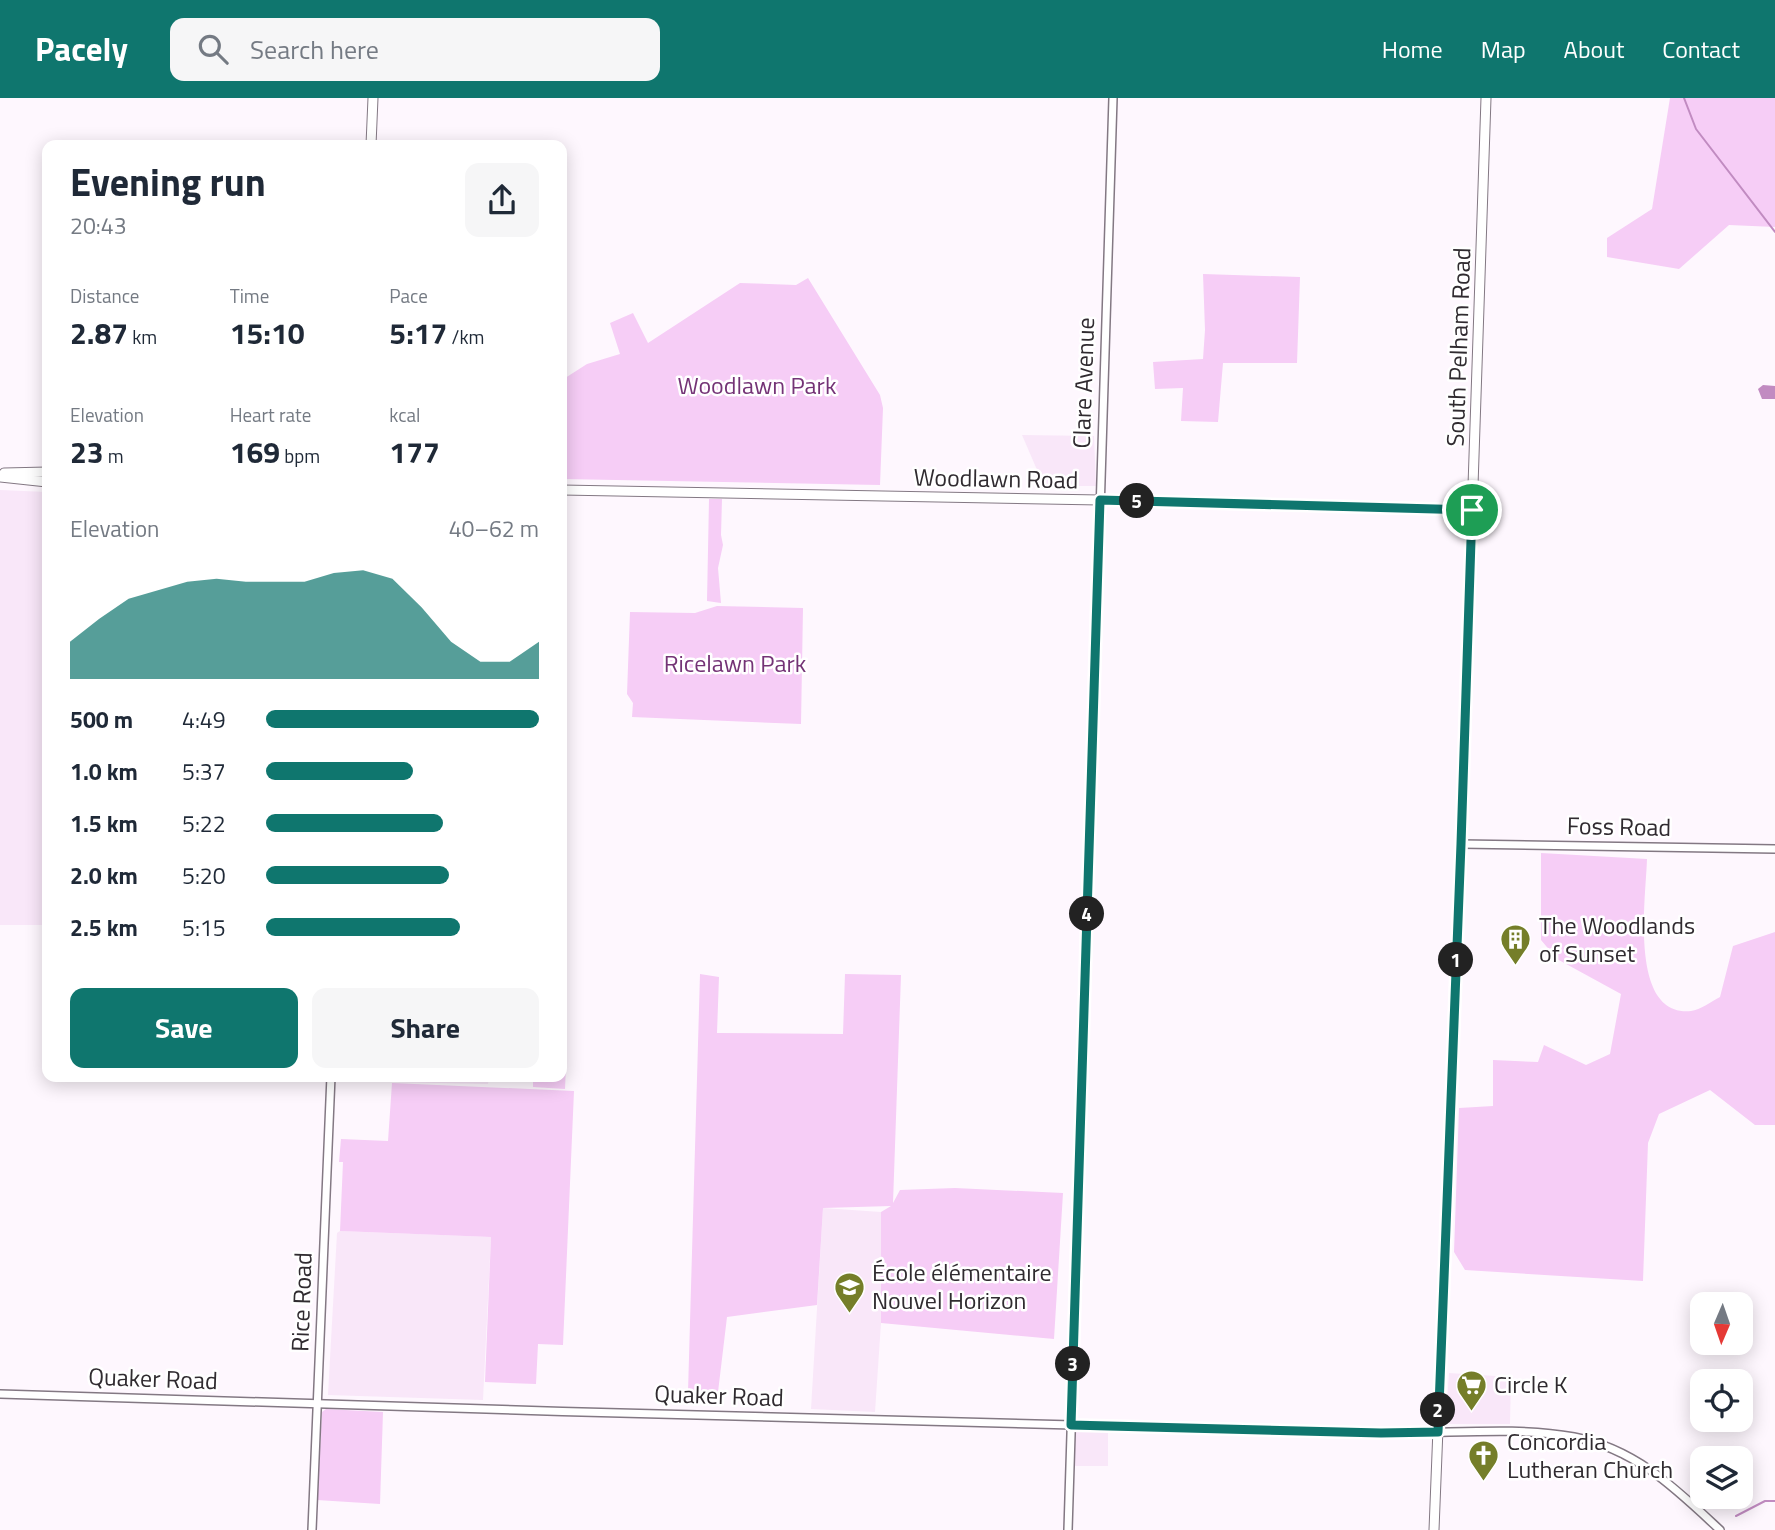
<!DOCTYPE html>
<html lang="en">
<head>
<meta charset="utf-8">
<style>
  :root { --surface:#fff; --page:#f6f6f7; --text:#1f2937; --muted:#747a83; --accent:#0f766e }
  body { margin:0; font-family:"Titillium Web",sans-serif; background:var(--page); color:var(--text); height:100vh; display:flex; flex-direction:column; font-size:26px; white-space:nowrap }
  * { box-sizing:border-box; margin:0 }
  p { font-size:23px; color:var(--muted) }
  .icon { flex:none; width:38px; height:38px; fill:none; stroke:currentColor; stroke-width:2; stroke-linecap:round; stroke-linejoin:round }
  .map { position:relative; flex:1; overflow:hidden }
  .details { position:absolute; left:42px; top:42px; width:525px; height:942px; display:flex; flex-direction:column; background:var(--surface); border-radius:14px; box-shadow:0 4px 18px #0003 }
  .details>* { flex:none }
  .needle { width:46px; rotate:182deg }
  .controls { position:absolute; left:1690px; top:1194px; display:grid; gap:14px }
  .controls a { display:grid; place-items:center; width:63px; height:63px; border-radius:14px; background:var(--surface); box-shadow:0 4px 18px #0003; font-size:35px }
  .pin { position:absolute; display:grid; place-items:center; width:60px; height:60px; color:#fff; margin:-30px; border:4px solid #fff; border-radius:50%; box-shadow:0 2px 7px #0007 }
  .km { position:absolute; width:35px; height:35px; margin:-18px; border-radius:50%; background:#222; color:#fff; font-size:19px; line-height:35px; text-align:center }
  .round { display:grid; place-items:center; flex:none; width:74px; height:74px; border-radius:14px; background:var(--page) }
  .summary { display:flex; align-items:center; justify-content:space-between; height:119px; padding:0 28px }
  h1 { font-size:38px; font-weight:700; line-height:52px }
  .metrics { display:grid; grid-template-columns:repeat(3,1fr); gap:10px; height:119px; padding:7px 28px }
  .metrics div { display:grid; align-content:center }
  .metrics b { font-size:30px; font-weight:700 }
  .metrics small { font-size:19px; font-weight:400 }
  .metrics p { font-size:19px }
  .chart { height:196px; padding:14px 28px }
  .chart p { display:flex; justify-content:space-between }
  .chart svg { width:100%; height:126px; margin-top:7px; fill:var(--accent); opacity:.7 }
  .cta { display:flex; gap:14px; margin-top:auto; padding:14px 28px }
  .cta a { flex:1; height:80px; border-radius:14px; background:var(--accent); color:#fff; font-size:28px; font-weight:700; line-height:80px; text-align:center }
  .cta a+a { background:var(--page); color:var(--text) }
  ul { padding:0 28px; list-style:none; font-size:23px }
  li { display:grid; grid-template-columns:112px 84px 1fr; align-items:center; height:52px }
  li i { height:18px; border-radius:9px; background:var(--accent) }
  header { display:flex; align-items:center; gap:42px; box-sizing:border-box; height:98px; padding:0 35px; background:var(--accent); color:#fff }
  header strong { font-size:33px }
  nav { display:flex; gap:38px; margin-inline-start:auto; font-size:24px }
  .search { width:490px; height:63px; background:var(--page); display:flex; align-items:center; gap:18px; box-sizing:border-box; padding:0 24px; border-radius:14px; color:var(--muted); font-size:26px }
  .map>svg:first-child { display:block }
  .built { fill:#f9e7f9 }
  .green { fill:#f6cdf6 }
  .water { fill:#c18bc1 }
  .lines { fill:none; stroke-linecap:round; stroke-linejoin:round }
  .stream { stroke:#c18bc1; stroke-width:2 }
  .minor-casing { stroke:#837883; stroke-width:10 }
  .major-casing { stroke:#837883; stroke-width:11 }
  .minor { stroke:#fff; stroke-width:7 }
  .major { stroke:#fff; stroke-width:9 }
  .route-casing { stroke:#fff; stroke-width:14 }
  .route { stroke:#0f766e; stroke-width:9 }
  .labels { text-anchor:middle; stroke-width:5; stroke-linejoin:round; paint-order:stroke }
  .street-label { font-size:24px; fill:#302b30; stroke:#fff }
  .park-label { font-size:24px; fill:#743376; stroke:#fff }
  .poi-label { font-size:24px; fill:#302b30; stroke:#fff; text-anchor:start }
</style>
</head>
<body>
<header>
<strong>Pacely</strong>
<div class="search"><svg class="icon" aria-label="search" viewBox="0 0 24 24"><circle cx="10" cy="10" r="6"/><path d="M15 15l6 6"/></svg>Search here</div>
<nav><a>Home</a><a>Map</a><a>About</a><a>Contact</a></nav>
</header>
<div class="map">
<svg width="1775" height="1432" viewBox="0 0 1775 1432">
  <rect width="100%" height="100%" fill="#fef7fe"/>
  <!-- built -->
  <g class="built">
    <polygon points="1022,337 1094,338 1096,388 1044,388"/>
    <polygon points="0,392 47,394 47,827 0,827"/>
    <polygon points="345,978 489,978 488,986 344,983"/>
    <polygon points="823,1110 881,1114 881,1225 875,1314 811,1311"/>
    <polygon points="340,1133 491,1139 483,1302 328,1297 337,1135"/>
    <polygon points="1449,1275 1511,1279 1510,1326 1450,1326 1446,1320"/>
    <polygon points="1074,1332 1108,1332 1108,1368 1073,1368"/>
  </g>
  <!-- green -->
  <g class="green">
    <polygon points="1670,0 1775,0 1775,129 1729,127 1679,171 1607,159 1607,140 1652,111"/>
    <polygon points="1203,176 1300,179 1297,265 1223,265 1218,324 1181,323 1183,290 1155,291 1153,264 1203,261 1205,232"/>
    <polygon points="808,180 880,297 883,310 880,387 562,381 562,282 587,266 620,256 610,225 633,215 648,245 740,185 796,187"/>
    <polygon points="709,401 722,401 721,437 723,447 718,470 721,505 707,503"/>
    <polygon points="717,508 803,510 801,626 632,619 633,605 627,596 630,514 695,515"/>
    <path d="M1541 755 1647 761C1646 799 1628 919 1691 913 1700 912 1712 903 1720 899L1733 848 1775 834V1027H1755L1710 992 1659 1016 1648 1045 1643 1183 1465 1172 1454 1154 1459 1010 1493 1008V962L1538 964 1544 947 1586 967 1610 956 1621 896 1557 861 1541 842Z"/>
    <polygon points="700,876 719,879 717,935 843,936 845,876 901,877 893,1105 900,1092 955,1090 1063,1095 1054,1241 881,1225 881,1114 891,1108 823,1110 817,1207 727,1219 718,1294 688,1294"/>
    <polygon points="562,944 567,944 565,991 533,989 533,978 562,978"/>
    <polygon points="392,985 574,993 563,1247 538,1246 536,1286 485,1284 491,1139 340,1133 343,1064 339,1064 341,1041 388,1043"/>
    <polygon points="326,1311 383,1314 380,1406 317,1402 322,1314"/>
  </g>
  <!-- water -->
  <polygon class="water" points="1763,287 1775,288 1775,301 1762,301 1758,291"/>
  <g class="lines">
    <!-- stream -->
    <g class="stream">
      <polyline points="1684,0 1696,31 1775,134"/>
      <polyline points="1736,1418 1765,1403 1775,1403"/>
    </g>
    <defs>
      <g id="minor">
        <polyline points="1461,746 1775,751"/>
        <path d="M0 1296C358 1307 715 1319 1073 1327 1179 1330 1284 1334 1390 1335 1451 1336 1514 1328 1574 1339 1636 1351 1676 1391 1720 1432"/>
        <polyline points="312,1432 331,978"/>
        <polyline points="1068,1432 1113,0"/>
      </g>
      <g id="major">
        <polyline points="371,47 373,0"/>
        <polyline points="4,375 47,374"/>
        <polyline points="0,379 47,384"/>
        <polyline points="562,392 1100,402 1472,412"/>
        <polyline points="1434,1432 1461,746 1486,0"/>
      </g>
    </defs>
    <!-- minor casing -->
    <use href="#minor" class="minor-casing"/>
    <!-- major casing -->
    <use href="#major" class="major-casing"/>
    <!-- minor -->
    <use href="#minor" class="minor"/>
    <!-- major -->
    <use href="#major" class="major"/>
  </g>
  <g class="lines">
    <defs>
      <polygon id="route" points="1100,402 1472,412 1461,746 1438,1334 1381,1335 1071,1327"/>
    </defs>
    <!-- route casing -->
    <use href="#route" class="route-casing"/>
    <!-- route -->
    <use href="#route" class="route"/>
  </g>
  <!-- icons -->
  <defs>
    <symbol id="building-pin" viewBox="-11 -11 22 30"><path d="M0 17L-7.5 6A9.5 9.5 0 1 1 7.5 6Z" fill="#757e29" stroke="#fff"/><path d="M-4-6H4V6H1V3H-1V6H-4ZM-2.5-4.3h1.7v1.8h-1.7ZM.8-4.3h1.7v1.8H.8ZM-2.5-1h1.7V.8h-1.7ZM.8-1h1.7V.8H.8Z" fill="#fff"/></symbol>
    <symbol id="school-pin" viewBox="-11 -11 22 30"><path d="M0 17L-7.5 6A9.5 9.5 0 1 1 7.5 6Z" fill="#757e29" stroke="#fff"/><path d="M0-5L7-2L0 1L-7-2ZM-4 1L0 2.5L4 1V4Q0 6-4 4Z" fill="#fff"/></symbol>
    <symbol id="supermarket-pin" viewBox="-11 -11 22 30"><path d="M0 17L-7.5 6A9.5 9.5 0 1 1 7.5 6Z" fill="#757e29" stroke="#fff"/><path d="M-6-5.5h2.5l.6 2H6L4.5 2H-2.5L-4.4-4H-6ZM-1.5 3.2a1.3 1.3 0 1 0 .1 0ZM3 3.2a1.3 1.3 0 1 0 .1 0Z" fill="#fff"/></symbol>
    <symbol id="church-pin" viewBox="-11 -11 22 30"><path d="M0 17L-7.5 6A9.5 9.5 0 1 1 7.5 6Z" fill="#757e29" stroke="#fff"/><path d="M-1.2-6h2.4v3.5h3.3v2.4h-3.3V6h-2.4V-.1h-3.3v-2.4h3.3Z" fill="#fff"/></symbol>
  </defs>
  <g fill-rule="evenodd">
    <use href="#building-pin" x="1498" y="824" width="35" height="47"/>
    <use href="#school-pin" x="832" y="1172" width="35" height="47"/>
    <use href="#supermarket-pin" x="1454" y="1270" width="35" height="47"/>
    <use href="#church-pin" x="1466" y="1340" width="35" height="47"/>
  </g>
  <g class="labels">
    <!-- street labels -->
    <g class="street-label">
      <text transform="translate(1459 249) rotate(-88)" y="8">South Pelham Road</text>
      <text transform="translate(1084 285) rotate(-88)" y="8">Clare Avenue</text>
      <text transform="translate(996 381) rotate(1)" y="8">Woodlawn Road</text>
      <text transform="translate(1619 729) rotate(1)" y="8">Foss Road</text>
      <text transform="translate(302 1204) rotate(-88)" y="8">Rice Road</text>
      <text transform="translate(153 1281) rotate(2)" y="8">Quaker Road</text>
      <text transform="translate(719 1298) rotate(2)" y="8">Quaker Road</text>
    </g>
    <!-- park labels -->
    <g class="park-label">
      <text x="757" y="296">Woodlawn Park</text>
      <text x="735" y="574">Ricelawn Park</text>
    </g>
    <!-- poi labels -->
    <g class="poi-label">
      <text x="1539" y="836">The Woodlands<tspan x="1539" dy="28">of Sunset</tspan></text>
      <text x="872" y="1183">École élémentaire<tspan x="872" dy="28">Nouvel Horizon</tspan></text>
      <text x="1494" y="1295">Circle K</text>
      <text x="1507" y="1352">Concordia<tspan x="1507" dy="28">Lutheran Church</tspan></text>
    </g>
  </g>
</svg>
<div class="controls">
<a><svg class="needle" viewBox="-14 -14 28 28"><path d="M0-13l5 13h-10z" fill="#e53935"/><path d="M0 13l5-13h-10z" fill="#747a83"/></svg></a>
<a><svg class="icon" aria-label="locate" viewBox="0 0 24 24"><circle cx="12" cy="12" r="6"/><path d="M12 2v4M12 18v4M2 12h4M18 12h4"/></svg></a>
<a><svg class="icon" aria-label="layers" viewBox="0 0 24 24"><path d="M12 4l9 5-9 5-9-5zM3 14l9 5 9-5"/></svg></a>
</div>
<div class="pin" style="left:1472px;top:412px;background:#1e9e55"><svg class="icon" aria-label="arrive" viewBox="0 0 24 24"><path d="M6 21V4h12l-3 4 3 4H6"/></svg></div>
<b class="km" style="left:1456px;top:862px">1</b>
<b class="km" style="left:1438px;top:1312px">2</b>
<b class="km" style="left:1073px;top:1266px">3</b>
<b class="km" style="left:1087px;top:816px">4</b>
<b class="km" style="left:1137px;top:403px">5</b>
<section class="details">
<div class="summary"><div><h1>Evening run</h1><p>20:43</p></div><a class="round"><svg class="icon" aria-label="share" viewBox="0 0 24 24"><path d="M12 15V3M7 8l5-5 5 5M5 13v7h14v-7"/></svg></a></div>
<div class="metrics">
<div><p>Distance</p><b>2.87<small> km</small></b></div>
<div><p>Time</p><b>15:10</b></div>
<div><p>Pace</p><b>5:17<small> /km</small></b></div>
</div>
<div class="metrics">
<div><p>Elevation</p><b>23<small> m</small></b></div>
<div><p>Heart rate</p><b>169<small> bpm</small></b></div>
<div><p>kcal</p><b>177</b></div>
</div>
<div class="chart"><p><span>Elevation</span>40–62 m</p>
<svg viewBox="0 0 160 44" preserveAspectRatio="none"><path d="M0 44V31L10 23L20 16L30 13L40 10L50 9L60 10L70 10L80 10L90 7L100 6L110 9L120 19L130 31L140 38L150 38L160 31V44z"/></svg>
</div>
<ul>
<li><b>500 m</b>4:49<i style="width:100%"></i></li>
<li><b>1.0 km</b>5:37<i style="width:54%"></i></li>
<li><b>1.5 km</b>5:22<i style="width:65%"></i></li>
<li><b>2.0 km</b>5:20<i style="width:67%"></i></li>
<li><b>2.5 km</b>5:15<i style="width:71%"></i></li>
</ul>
<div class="cta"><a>Save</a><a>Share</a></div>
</section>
</div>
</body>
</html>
